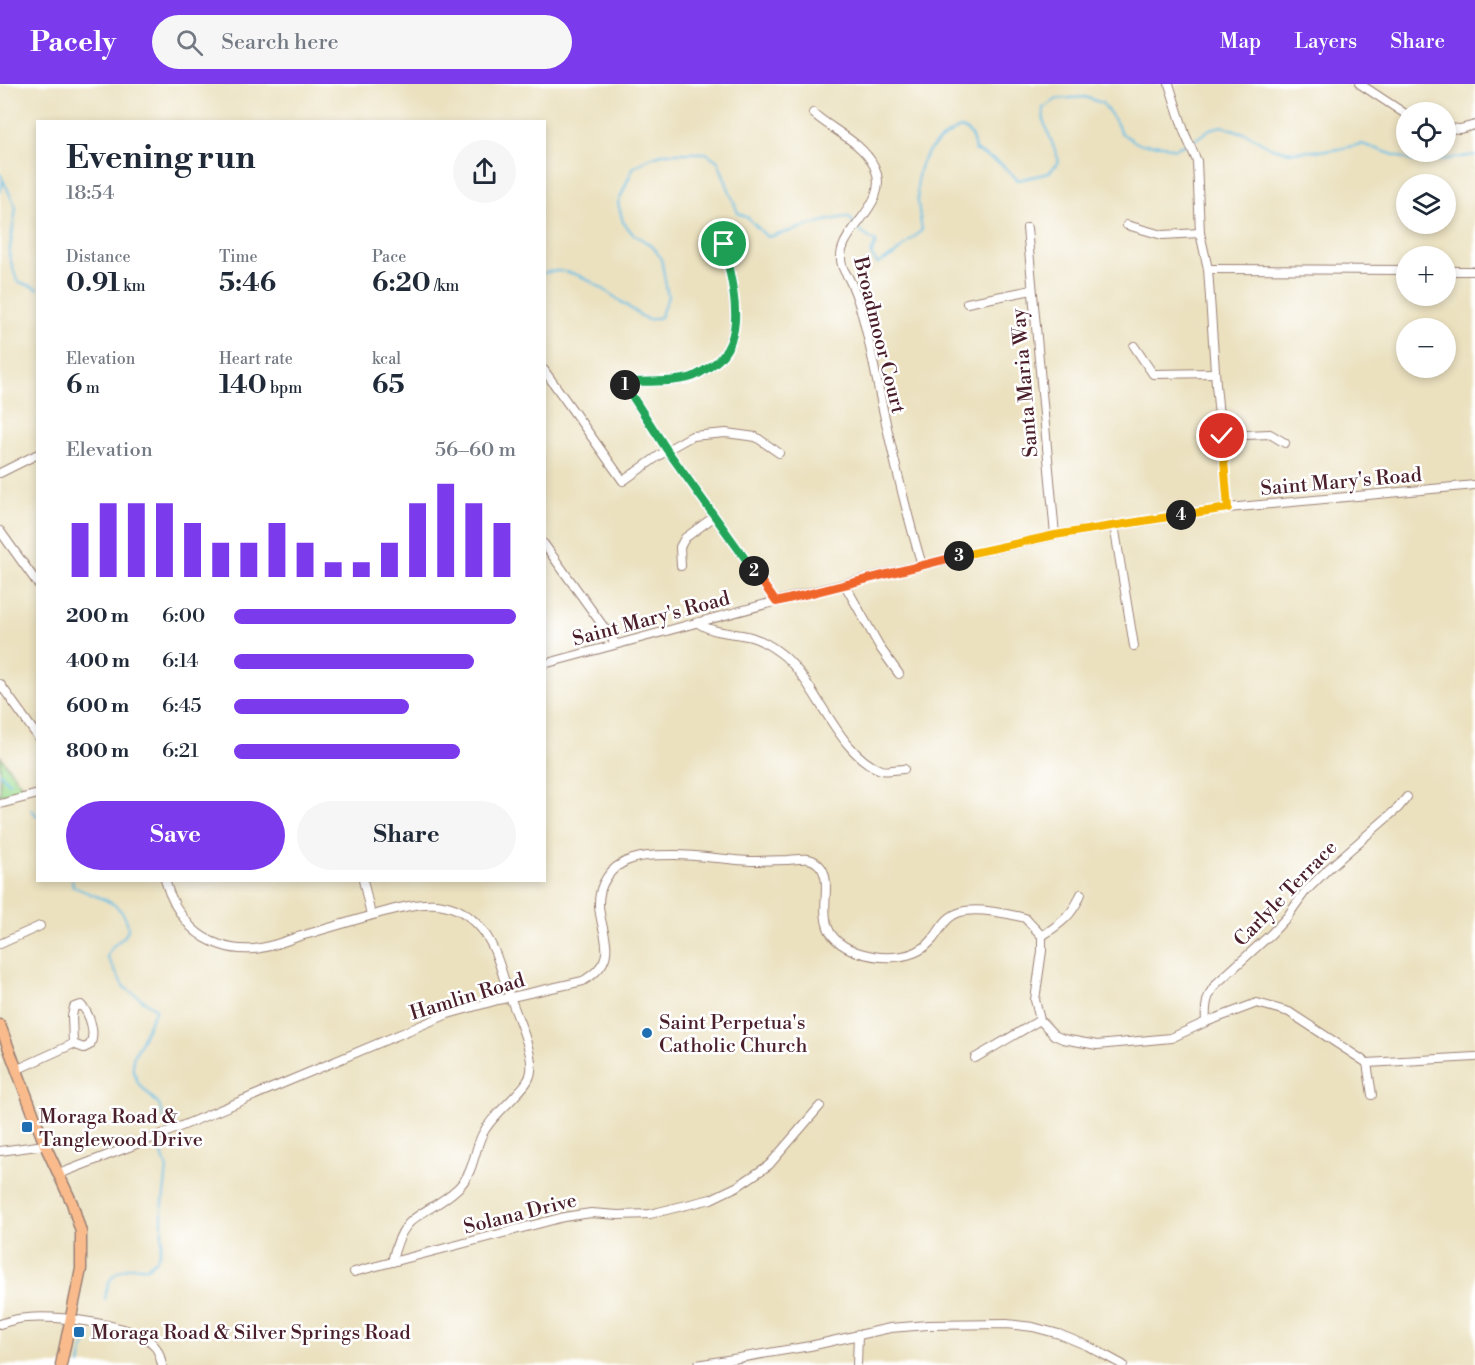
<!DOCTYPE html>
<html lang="en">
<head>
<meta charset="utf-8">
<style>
  :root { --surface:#fff; --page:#f6f6f7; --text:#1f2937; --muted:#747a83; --accent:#7c3aed }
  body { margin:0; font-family:"Libre Bodoni",serif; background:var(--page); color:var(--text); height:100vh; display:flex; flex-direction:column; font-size:22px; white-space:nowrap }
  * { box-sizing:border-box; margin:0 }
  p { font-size:20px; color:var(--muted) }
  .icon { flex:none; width:33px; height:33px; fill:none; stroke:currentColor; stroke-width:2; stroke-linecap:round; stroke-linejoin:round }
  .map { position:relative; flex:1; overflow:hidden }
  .side { position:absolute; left:36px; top:36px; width:510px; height:762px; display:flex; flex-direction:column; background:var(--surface); border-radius:0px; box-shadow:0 3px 9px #0003 }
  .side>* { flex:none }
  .tools { position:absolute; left:1396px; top:18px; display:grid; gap:12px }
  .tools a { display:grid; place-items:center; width:60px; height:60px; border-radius:50%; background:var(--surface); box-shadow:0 3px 9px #0003; font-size:30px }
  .pin { position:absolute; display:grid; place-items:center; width:51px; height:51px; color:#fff; margin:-26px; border:3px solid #fff; border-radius:50%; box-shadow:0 2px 6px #0007 }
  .km { position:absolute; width:30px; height:30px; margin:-15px; border-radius:50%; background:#222; color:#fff; font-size:16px; line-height:30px; text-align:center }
  .round { display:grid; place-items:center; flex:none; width:63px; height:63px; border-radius:32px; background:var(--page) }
  .overview { display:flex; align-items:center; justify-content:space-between; height:102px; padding:0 30px }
  h1 { font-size:33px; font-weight:700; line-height:45px }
  .stats { display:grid; grid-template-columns:repeat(3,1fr); gap:9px; height:102px; padding:6px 30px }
  .stats div { display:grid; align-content:center }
  .stats b { font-size:26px; font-weight:700 }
  .stats small { font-size:16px; font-weight:400 }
  .stats p { font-size:16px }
  .chart { height:168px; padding:12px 30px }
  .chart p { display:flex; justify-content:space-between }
  .chart svg { width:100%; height:108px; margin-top:6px; stroke:var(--accent); stroke-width:6 }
  .primary-button { display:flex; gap:12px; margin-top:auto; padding:12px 30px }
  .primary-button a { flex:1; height:69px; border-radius:36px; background:var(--accent); color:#fff; font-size:24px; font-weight:700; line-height:69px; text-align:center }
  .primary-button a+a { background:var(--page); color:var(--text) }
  ul { padding:0 30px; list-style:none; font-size:20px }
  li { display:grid; grid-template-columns:96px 72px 1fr; align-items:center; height:45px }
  li i { height:15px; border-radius:8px; background:var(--accent) }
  header { display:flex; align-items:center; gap:36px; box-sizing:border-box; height:84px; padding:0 30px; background:var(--accent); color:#fff }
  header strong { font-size:28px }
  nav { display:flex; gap:33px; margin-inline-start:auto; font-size:21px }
  .search { width:420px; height:54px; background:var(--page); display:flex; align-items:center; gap:15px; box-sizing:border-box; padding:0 21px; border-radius:33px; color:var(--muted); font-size:22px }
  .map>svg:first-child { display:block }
  .green { fill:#9ddb8f; stroke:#747d5d; stroke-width:1.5 }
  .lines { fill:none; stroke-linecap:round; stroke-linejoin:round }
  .stream { stroke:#69bee6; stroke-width:2 }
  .minor-casing { stroke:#9a8075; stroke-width:10 }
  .major-casing { stroke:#9a8075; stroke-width:13 }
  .minor { stroke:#fff; stroke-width:8 }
  .major { stroke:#fabb8c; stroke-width:10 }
  .split-1-casing { stroke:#fff; stroke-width:12 }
  .split-2-casing { stroke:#fff; stroke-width:12 }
  .split-3-casing { stroke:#fff; stroke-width:12 }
  .split-4-casing { stroke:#fff; stroke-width:12 }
  .split-5-casing { stroke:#fff; stroke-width:12 }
  .split-1 { stroke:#22a559; stroke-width:8 }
  .split-2 { stroke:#22a559; stroke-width:8 }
  .split-3 { stroke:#f0652b; stroke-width:8 }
  .split-4 { stroke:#f5b400; stroke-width:8 }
  .split-5 { stroke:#f5b400; stroke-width:8 }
  .poi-dot { fill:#1f6fb2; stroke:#fff; stroke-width:2 }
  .labels { text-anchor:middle; stroke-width:5; stroke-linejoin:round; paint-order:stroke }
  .street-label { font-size:20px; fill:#4a1f2b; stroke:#fff }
  .poi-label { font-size:20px; fill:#4a1f2b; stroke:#fff; text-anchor:start }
</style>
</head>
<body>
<header>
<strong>Pacely</strong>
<div class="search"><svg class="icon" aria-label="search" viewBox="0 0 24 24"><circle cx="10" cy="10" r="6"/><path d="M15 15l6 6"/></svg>Search here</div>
<nav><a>Map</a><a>Layers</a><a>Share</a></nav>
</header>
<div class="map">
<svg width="1475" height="1281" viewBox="0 0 1475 1281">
  <rect width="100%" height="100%" fill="#fff"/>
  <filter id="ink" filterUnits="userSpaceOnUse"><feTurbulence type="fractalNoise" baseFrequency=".0167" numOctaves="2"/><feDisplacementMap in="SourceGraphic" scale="12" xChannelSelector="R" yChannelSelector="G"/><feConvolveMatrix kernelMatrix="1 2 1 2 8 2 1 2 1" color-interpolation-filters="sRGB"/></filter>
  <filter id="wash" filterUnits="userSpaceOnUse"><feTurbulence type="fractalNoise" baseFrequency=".008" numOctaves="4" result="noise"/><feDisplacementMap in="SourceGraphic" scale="24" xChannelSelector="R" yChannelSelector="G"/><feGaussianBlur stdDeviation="1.35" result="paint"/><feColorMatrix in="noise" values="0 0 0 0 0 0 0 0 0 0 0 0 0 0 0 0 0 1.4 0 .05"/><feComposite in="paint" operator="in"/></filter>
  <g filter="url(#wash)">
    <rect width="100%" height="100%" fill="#ebe1bf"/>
    <!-- green -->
    <polygon class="green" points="0,672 25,706 0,712"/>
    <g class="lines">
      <!-- stream -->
      <g class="stream">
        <polyline points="1192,58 1210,45 1222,42 1247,50 1272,64 1291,68 1334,66 1362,60 1412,77 1448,75 1475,71"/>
        <polyline points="0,90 16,123 9,171 17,197 38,205"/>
        <polyline points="0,108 3,97"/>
        <path d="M544 189C580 177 619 220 648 236L660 233 668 213 661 174 652 162 632 149 623 138 618 119 633 84 650 74 665 69H706L718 77 738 129 748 134 767 153C794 148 821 135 849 133L862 149 876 158 871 170 877 180 894 171 922 146C914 98 910 68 960 44 972 47 973 55 975 66L1001 80 1018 96 1049 89 1059 77 1044 38 1043 24 1057 15 1085 13 1102 19 1115 36 1121 49 1139 60 1163 61 1174 65 1186 60"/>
        <polyline points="0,689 9,699"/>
        <polyline points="31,725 38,733"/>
        <path d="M72 796 73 802C85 809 103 813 113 820 121 825 131 839 127 848 123 858 112 857 107 873L124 903 156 925 133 974V985L138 999 159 1021 165 1037"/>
        <path d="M105 1215C106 1209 107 1200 111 1195 119 1183 135 1181 147 1184L157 1175 162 1159V1127L167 1085 162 1070 171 1055"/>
        <polyline points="80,1281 83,1265 90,1250"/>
      </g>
    </g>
  </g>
  <g filter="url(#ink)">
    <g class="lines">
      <defs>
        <g id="minor">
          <polyline points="1169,0 1185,50 1197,77 1200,149 1208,185 1216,301 1228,424"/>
          <polyline points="1360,0 1407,31"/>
          <path d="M813 29C832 46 862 58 874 82 894 123 832 147 842 181 843 185 846 190 848 193 854 204 858 216 861 227 871 261 876 296 884 330 895 380 907 432 922 481"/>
          <polyline points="1446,44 1460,45 1475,41"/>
          <polyline points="1127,141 1162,151 1200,149"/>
          <polyline points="1027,144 1055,451"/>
          <path d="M724 160C731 200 751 258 708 284 703 287 698 291 692 293 673 299 644 297 623 298L667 366 776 518"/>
          <polyline points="1208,185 1407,186"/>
          <polyline points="1446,187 1475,187"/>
          <polyline points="967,219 1032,206"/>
          <polyline points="1134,262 1153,290 1215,289"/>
          <polyline points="544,286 623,397 667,366 692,352 726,349 756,353 779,369"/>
          <polyline points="1222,352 1270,350 1285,359"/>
          <polyline points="0,389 38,370"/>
          <polyline points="1114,441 1134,562"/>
          <polyline points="0,447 38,500"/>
          <polyline points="544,460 616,560"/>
          <polyline points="681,482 680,463 685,454 715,432"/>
          <polyline points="845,501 881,565 899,590"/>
          <path d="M698 539C714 550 732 548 751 553 761 556 771 562 779 568 815 593 837 671 881 686 887 688 897 685 904 685"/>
          <polyline points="544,580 807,509 922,481 1055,451 1228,424 1475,401"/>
          <polyline points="0,600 38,653"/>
          <polyline points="0,720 38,710"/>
          <path d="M165 796C170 814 179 830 191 843 207 859 231 867 253 865 268 864 283 858 297 853 326 845 355 836 384 828 418 819 449 811 477 840 494 857 500 882 507 905 514 925 534 968 531 987 530 998 520 1006 514 1013 503 1025 489 1036 482 1051 473 1070 474 1089 458 1104 425 1135 403 1124 392 1178"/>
          <polyline points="363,796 371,831"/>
          <path d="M1042 852C1060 840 1073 831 1081 810"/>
          <polyline points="0,860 40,842"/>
          <path d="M1206 938C1205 923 1206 912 1216 900L1271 850 1287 833 1304 809 1328 785 1398 724 1407 713"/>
          <polyline points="975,974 1040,936"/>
          <polyline points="1367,979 1372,1011"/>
          <path d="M18 985 73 960 84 964 90 961C96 949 90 930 81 921L74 923 72 932 73 960"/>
          <polyline points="0,1067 45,1061"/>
          <path d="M59 1090 165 1049 448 930 498 916 583 897C632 869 586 839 603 800 607 792 613 784 621 780 635 771 657 771 674 771 700 771 726 776 751 777 763 777 776 776 788 776 799 775 810 772 818 780 841 801 801 848 857 868 881 876 915 877 933 855 942 843 946 832 961 828 976 823 1010 830 1025 834L1042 852V867L1035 916 1040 936 1054 951 1063 955 1097 961 1171 954 1206 938 1257 919 1289 928 1367 979 1475 973"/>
          <polyline points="354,1188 564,1133 591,1129 618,1131 650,1130 711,1115 738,1102 769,1081 820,1022"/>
          <path d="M0 1240C9 1237 18 1234 27 1234 55 1231 134 1240 153 1260 159 1266 160 1273 162 1281"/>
          <polyline points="697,1281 810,1262 890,1244 928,1241 1007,1240 1033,1243 1059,1250 1088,1262 1123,1281"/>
          <polyline points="857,1281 858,1250"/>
        </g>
        <polyline id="major" points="0,941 45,1061 72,1119 81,1148 81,1185 61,1281"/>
      </defs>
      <!-- minor casing -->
      <use href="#minor" class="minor-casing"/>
      <!-- major casing -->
      <use href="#major" class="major-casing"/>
      <!-- minor -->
      <use href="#minor" class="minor"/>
      <!-- major -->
      <use href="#major" class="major"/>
    </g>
  </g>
  <g class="lines" filter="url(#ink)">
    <defs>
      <path id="split-1" d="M625 301 623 298C644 297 673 299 692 293 698 291 703 287 708 284 752 258 731 200 724 160"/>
      <polyline id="split-2" points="625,301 667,366 754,487"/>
      <polyline id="split-3" points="754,487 776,518 959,472"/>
      <polyline id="split-4" points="959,472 1055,451 1181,431"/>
      <polyline id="split-5" points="1181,431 1228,424 1222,352"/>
    </defs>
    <!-- split-1 casing -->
    <use href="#split-1" class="split-1-casing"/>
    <!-- split-2 casing -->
    <use href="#split-2" class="split-2-casing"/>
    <!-- split-3 casing -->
    <use href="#split-3" class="split-3-casing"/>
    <!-- split-4 casing -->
    <use href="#split-4" class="split-4-casing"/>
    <!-- split-5 casing -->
    <use href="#split-5" class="split-5-casing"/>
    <!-- split-1 -->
    <use href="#split-1" class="split-1"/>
    <!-- split-2 -->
    <use href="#split-2" class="split-2"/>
    <!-- split-3 -->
    <use href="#split-3" class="split-3"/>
    <!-- split-4 -->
    <use href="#split-4" class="split-4"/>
    <!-- split-5 -->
    <use href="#split-5" class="split-5"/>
  </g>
  <!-- markers -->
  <g class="poi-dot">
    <circle cx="647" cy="949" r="6"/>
    <rect x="21" y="1037" width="12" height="12" rx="3"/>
    <rect x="73" y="1242" width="12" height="12" rx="3"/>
  </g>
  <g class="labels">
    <!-- street labels -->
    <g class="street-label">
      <text transform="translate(880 251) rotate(76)" y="7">Broadmoor Court</text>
      <text transform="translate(1024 299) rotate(-95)" y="7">Santa Maria Way</text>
      <text transform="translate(1341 397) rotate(-5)" y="7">Saint Mary's Road</text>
      <text transform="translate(651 534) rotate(-15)" y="7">Saint Mary's Road</text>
      <text transform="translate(1285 809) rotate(-46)" y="7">Carlyle Terrace</text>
      <text transform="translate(467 912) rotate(-17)" y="7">Hamlin Road</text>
      <text transform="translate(520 1129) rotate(-14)" y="7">Solana Drive</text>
    </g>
    <!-- poi labels -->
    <g class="poi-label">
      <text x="659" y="945">Saint Perpetua's<tspan x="659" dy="23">Catholic Church</tspan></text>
      <text x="39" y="1039">Moraga Road &amp;<tspan x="39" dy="23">Tanglewood Drive</tspan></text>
      <text x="91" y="1255">Moraga Road &amp; Silver Springs Road</text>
    </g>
  </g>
</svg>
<div class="tools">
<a><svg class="icon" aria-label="locate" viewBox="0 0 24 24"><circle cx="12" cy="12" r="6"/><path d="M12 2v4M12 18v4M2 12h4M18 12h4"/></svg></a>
<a><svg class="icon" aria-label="layers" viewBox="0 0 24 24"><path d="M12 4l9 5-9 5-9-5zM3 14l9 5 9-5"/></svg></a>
<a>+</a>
<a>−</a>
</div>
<div class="pin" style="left:724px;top:160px;background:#1e9e55"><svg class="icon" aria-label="arrive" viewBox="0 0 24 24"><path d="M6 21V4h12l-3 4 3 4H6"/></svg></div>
<div class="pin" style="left:1222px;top:352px;background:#d93025"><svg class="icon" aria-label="check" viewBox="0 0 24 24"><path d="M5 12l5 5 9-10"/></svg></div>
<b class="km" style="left:625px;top:301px">1</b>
<b class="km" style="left:754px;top:487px">2</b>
<b class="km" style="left:959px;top:472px">3</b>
<b class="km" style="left:1181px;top:431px">4</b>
<section class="side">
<div class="overview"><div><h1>Evening run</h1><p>18:54</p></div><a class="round"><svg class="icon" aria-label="share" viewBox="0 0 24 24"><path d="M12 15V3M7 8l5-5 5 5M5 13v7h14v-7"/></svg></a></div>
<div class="stats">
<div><p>Distance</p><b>0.91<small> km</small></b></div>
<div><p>Time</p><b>5:46</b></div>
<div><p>Pace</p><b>6:20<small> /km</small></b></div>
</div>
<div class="stats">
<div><p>Elevation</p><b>6<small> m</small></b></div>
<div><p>Heart rate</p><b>140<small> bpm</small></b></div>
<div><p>kcal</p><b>65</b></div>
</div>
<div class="chart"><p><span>Elevation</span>56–60 m</p>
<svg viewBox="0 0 160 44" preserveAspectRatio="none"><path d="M5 44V22M15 44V14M25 44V14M35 44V14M45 44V22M55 44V30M65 44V30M75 44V22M85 44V30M95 44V38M105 44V38M115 44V30M125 44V14M135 44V6M145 44V14M155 44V22"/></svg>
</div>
<ul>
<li><b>200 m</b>6:00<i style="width:100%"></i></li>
<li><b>400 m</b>6:14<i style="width:85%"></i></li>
<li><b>600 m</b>6:45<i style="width:62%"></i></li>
<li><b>800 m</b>6:21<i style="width:80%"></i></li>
</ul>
<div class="primary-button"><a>Save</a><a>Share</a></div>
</section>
</div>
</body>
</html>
